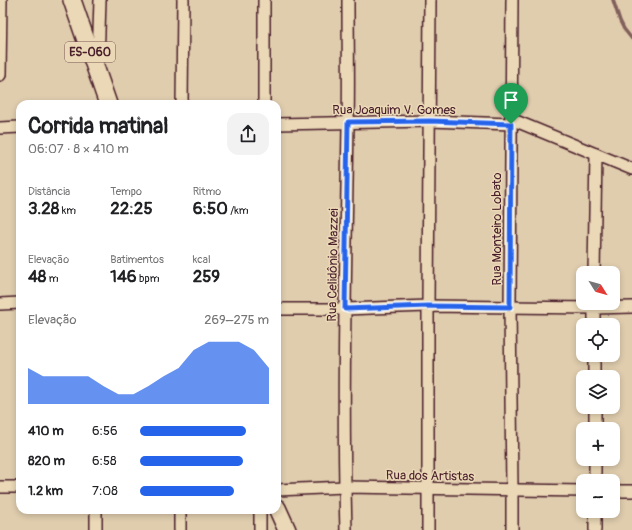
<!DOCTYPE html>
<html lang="pt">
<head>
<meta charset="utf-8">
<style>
  :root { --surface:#fff; --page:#f2f2f2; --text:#202124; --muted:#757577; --accent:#2563eb }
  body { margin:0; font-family:Pangolin,sans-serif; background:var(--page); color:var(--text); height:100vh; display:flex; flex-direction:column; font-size:15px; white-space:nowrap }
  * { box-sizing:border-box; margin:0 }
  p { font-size:13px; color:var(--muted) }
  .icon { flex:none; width:22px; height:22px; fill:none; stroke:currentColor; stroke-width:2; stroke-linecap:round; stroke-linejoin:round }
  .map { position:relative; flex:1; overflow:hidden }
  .details { position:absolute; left:16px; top:100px; width:265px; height:414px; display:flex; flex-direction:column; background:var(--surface); border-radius:12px; box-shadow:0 2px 6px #0003 }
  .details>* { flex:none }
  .needle { width:26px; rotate:127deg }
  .tools { position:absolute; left:576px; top:266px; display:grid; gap:8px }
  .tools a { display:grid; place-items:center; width:44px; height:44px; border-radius:8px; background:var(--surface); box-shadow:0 2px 6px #0003; font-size:20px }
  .pin { position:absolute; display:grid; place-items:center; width:34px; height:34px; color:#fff; margin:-41px -17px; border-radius:50% 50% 50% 0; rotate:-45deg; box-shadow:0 0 4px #0007 }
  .pin .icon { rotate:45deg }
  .round { display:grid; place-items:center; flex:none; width:42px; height:42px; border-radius:12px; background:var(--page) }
  .headline { display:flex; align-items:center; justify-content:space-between; height:68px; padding:0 12px }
  h1 { font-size:22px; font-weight:700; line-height:30px }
  .metrics { display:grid; grid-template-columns:repeat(3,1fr); gap:6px; height:68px; padding:4px 12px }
  .metrics div { display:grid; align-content:center }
  .metrics b { font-size:17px; font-weight:700 }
  .metrics small { font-size:11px; font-weight:400 }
  .metrics p { font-size:11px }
  .chart { height:112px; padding:8px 12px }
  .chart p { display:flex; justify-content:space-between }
  .chart svg { width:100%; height:72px; margin-top:4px; fill:var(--accent); opacity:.7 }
  ul { padding:0 12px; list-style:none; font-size:13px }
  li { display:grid; grid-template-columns:64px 48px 1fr; align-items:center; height:30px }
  li i { height:10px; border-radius:5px; background:var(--accent) }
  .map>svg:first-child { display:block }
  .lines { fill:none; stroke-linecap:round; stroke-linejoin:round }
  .stream { stroke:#815e5a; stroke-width:3.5 }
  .minor-casing { stroke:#4a1f2b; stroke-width:14 }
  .primary-casing { stroke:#4a1f2b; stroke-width:20 }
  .minor { stroke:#ead8b6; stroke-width:11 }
  .primary { stroke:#ead8b6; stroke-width:17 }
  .route-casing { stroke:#fff; stroke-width:8 }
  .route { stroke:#2563eb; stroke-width:5 }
  .labels { text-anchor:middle; stroke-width:3; stroke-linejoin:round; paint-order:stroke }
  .shield { fill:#ead8b6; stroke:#7a5655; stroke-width:1 }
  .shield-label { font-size:12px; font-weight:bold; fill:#4a1f2b }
  .street-label { font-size:13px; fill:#4a1f2b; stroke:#ead8b6 }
</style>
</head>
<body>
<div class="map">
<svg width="632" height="530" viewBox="0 0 632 530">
  <rect width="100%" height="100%" fill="#e0cdae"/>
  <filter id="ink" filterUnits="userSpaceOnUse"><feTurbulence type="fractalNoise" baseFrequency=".025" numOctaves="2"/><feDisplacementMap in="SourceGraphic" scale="8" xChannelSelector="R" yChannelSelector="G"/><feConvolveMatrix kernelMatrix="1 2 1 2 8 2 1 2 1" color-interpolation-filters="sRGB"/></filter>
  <g filter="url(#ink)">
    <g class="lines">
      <!-- stream -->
      <polyline class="stream" points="613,0 620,21 624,29 632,39"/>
      <defs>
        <g id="minor">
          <polyline points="264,0 264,104"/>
          <polyline points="98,63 100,0"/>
          <polyline points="0,75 1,0"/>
          <polyline points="182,104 183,0"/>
          <polyline points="511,119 632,169"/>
          <polyline points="277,124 430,121 511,124"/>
          <polyline points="0,128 20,127"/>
          <polyline points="594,273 596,154"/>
          <polyline points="594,303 594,325"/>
          <polyline points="0,304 20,303"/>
          <polyline points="277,309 345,309 428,306 594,308 632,307"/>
          <polyline points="594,355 594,377"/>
          <polyline points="595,407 595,429"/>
          <polyline points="595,459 595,481"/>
          <polyline points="0,487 20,487"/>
          <polyline points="277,490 345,487 583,491"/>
          <polyline points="613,491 632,491"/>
          <polyline points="96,510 96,530"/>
          <polyline points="260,510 260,530"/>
          <polyline points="180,530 180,510"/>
          <path d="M346 530C342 395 346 259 348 124 349 83 348 41 348 0"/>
          <polyline points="428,530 428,306 430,0"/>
          <polyline points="512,530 512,490 510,307 512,0"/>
          <polyline points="595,530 595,511"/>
        </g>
        <g id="primary">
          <polyline points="72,0 108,104"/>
          <polyline points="277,508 287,530"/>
        </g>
      </defs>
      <!-- minor casing -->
      <use href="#minor" class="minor-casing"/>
      <!-- primary casing -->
      <use href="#primary" class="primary-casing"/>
      <!-- minor -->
      <use href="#minor" class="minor"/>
      <!-- primary -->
      <use href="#primary" class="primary"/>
    </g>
  </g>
  <g class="lines" filter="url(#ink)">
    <defs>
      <polygon id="route" points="430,121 511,124 510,307 428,306 345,309 348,122"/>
    </defs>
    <!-- route casing -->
    <use href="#route" class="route-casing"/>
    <!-- route -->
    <use href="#route" class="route"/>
  </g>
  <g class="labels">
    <!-- shield labels -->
    <rect class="shield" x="65" y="42" width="50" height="20" rx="3"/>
    <g class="shield-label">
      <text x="90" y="56">ES-060</text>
    </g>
    <!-- street labels -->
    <g class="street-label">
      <text x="394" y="114">Rua Joaquim V. Gomes</text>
      <text transform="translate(496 229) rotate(-90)" y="5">Rua Monteiro Lobato</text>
      <text transform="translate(332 265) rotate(-89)" y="5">Rua Celidônio Mazzei</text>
      <text transform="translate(430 475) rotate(1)" y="5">Rua dos Artistas</text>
    </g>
  </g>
</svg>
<div class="tools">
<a><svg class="needle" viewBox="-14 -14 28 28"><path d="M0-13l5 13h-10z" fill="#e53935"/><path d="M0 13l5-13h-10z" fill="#757577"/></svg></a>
<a><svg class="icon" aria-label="locate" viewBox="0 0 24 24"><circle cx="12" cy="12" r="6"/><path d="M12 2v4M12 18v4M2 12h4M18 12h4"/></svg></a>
<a><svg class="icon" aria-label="layers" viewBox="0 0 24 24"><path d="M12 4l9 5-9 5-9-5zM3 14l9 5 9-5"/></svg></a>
<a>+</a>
<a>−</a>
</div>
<div class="pin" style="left:511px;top:124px;background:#1e9e55"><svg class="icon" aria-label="arrive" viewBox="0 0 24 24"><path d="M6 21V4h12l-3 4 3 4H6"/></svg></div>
<section class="details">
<div class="headline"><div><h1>Corrida matinal</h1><p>06:07 · 8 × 410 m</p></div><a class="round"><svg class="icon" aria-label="share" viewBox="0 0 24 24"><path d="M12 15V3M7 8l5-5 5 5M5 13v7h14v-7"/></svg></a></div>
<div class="metrics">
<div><p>Distância</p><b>3.28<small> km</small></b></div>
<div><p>Tempo</p><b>22:25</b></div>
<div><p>Ritmo</p><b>6:50<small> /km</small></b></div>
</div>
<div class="metrics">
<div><p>Elevação</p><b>48<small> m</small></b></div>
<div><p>Batimentos</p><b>146<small> bpm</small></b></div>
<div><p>kcal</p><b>259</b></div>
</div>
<div class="chart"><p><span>Elevação</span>269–275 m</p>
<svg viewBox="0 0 160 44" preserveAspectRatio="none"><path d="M0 44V22L10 27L20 27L30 27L40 27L50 33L60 38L70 38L80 33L90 27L100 22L110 11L120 6L130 6L140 6L150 11L160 22V44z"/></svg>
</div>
<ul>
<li><b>410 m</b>6:56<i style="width:82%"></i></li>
<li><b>820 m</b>6:58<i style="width:80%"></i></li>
<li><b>1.2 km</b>7:08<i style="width:73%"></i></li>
</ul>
</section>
</div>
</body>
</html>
